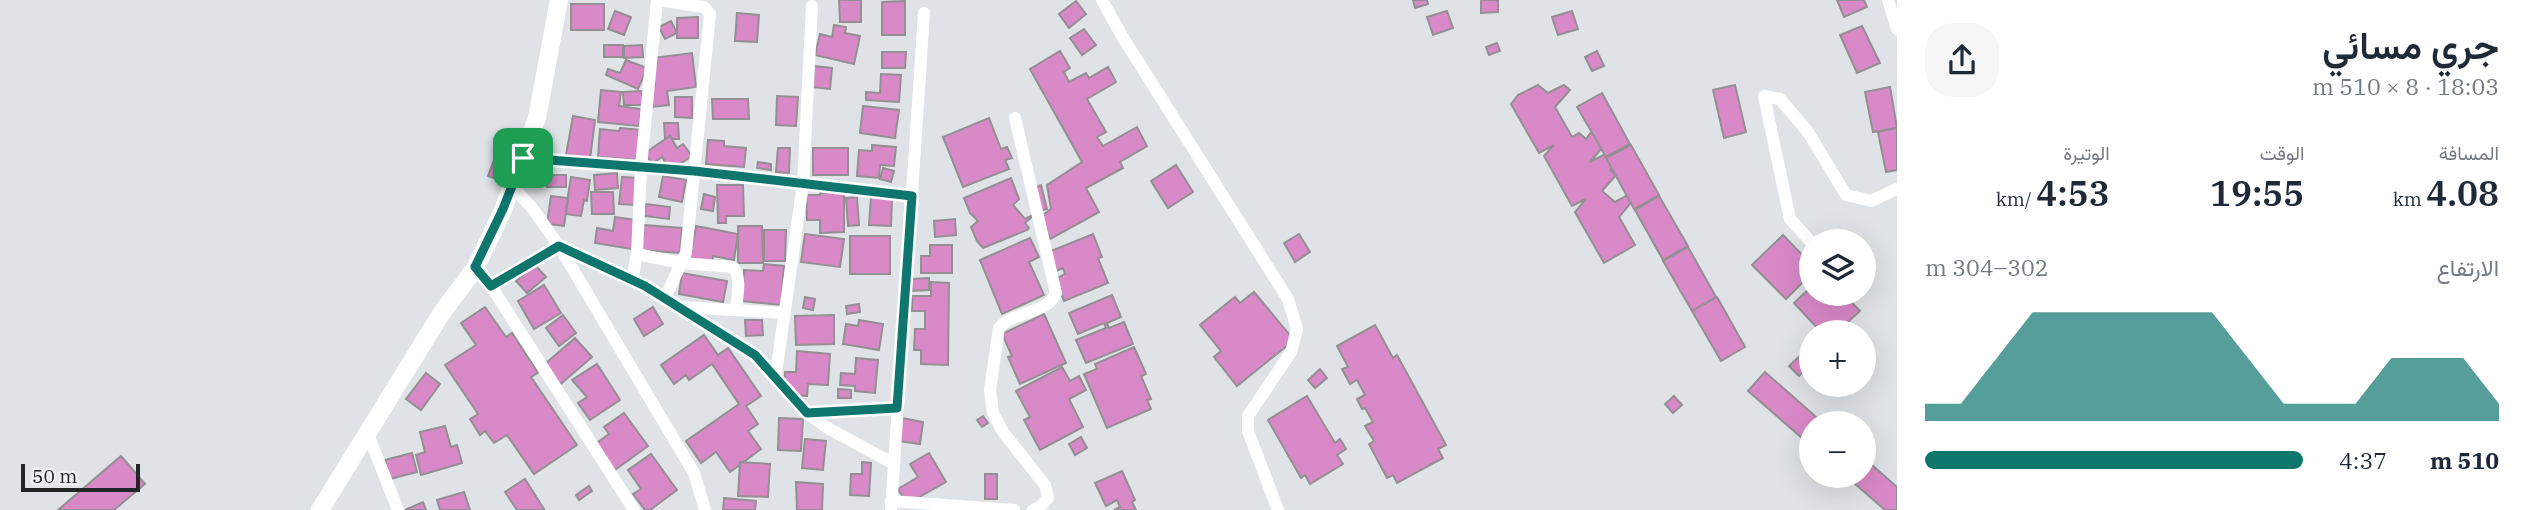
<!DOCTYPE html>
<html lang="ar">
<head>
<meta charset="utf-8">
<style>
  :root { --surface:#fff; --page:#f6f6f7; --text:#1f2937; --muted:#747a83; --accent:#0f766e }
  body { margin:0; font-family:"IBM Plex Serif",Vazirmatn,serif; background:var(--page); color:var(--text); direction:rtl; height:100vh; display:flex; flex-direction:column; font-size:26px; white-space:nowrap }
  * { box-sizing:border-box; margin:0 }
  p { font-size:23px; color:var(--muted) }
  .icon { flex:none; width:38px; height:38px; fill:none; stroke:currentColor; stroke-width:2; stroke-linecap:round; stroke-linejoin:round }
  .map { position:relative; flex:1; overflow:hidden; direction:ltr }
  .drawer { display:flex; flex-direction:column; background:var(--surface); width:630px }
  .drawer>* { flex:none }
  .fabs { position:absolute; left:1799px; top:229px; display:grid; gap:14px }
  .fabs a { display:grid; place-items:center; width:77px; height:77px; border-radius:50%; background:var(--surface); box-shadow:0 7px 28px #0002; font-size:35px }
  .scale { position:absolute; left:21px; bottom:18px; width:119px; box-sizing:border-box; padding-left:7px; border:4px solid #232425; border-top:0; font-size:19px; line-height:24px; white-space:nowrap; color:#232425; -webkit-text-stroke:5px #ecf0f4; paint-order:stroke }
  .pin { position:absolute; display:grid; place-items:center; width:60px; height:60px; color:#fff; margin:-30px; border-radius:14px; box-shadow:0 4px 10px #0006 }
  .round { display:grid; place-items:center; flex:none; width:74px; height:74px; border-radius:28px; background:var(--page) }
  .overview { display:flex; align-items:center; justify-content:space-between; height:119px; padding:0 28px }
  h1 { font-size:38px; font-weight:600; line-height:52px }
  .metrics { display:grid; grid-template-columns:repeat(3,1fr); gap:10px; height:119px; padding:7px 28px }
  .metrics div { display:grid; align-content:center }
  .metrics b { font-size:35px; font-weight:600 }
  .metrics small { font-size:19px; font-weight:400 }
  .metrics p { font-size:19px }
  .chart { height:196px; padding:14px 28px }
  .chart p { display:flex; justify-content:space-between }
  .chart svg { width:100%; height:126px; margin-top:7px; fill:var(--accent); opacity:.7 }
  ul { padding:0 28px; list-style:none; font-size:23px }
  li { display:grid; grid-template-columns:112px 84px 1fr; align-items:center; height:52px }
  li i { height:18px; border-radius:9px; background:var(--accent) }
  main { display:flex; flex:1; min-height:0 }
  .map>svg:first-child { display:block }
  .building { fill:#d989c8; stroke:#938f92; stroke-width:2 }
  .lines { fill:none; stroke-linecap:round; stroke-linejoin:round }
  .street { stroke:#fff; stroke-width:12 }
  .secondary { stroke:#fff; stroke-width:18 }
  .route-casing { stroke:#fff; stroke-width:14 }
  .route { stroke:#0f766e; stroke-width:9 }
</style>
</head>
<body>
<main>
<section class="drawer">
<div class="overview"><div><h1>جري مسائي</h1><p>18:03 · 8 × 510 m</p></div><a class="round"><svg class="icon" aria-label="share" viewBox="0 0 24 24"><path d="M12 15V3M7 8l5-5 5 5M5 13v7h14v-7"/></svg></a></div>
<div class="metrics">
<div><p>المسافة</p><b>4.08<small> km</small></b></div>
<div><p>الوقت</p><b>19:55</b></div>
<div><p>الوتيرة</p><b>4:53<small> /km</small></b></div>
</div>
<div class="chart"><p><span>الارتفاع</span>302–304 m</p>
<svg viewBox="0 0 160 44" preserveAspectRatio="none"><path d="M0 44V38L10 38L20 22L30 6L40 6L50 6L60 6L70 6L80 6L90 22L100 38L110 38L120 38L130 22L140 22L150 22L160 38V44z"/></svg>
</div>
<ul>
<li><b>510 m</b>4:37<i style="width:100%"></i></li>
</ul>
</section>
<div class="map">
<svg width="1897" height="510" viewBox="0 0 1897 510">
  <rect width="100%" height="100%" fill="#dfe3e7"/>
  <!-- building -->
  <g class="building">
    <polygon points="839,0 861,0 861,22 840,22"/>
    <polygon points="1413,0 1427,0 1428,4 1415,8"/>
    <polygon points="1481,0 1498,0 1498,12 1481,13"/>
    <polygon points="1837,0 1864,0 1867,7 1844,17"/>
    <polygon points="905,1 905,35 882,35 882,2"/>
    <polygon points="1076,1 1086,14 1069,28 1059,14"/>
    <rect x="571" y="4" width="33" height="26"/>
    <polygon points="615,11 631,17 624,35 608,29"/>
    <polygon points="1447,11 1453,28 1433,35 1427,17"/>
    <polygon points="1572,11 1578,29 1558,35 1552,17"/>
    <polygon points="737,13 759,15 757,42 735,41"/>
    <polygon points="698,17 698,38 677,38 677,18"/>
    <polygon points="671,21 677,33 665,39 659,27"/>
    <polygon points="834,25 846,27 845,33 860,36 854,64 815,55 820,34 832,37"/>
    <polygon points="1862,26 1880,63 1857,73 1840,35"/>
    <polygon points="1084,29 1096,45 1082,55 1070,38"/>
    <polygon points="1497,43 1500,51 1489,55 1486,47"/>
    <rect x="604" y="45" width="19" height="12"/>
    <polygon points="642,45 643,57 624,58 624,46"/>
    <polygon points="1060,51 1070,68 1064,72 1069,82 1086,73 1089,78 1108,67 1116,82 1087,99 1106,132 1097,137 1103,146 1137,127 1147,146 1120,162 1123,168 1086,188 1099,212 1050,239 1040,217 1051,209 1047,185 1082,162 1030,69"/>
    <polygon points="1597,51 1604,66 1592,71 1585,57"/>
    <polygon points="882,52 906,52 905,68 882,68"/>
    <polygon points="692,53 696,87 667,91 669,105 651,107 648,87 655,86 652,58"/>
    <polygon points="626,60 647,68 638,89 606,75 608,69 620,73"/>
    <polygon points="814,66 832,68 830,89 813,87"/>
    <polygon points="881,74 901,75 899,102 866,100 866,92 880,93"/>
    <polygon points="1538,85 1548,93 1564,85 1570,90 1555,107 1572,137 1579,133 1586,139 1592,131 1606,143 1590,162 1611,151 1617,162 1610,170 1616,175 1602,191 1615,202 1630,194 1635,198 1619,217 1635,245 1604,263 1575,212 1586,199 1572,206 1544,156 1554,145 1539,153 1511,104 1518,95"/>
    <polygon points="1735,85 1746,132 1724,138 1713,90"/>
    <polygon points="1890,87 1897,128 1873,132 1865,92"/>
    <polygon points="601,90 621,92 619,106 641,109 639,126 598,122"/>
    <polygon points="642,91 642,105 624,105 623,92"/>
    <polygon points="1602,93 1630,144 1606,157 1577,107"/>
    <polygon points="777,96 798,97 796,126 776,125"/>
    <polygon points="675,97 692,97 692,118 675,117"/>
    <polygon points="712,99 748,99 749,119 713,119"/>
    <polygon points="863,106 899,110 895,138 860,133"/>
    <polygon points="573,116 595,120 590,159 566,155"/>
    <polygon points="989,118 1001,149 1007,147 1012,158 1005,160 1009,169 963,187 943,137"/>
    <polygon points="664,123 678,123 679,139 665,139"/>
    <polygon points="620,128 641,130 639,160 598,157 600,129 619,131"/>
    <polygon points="1897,128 1897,170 1886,172 1878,132"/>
    <polygon points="670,136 677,148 683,144 692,156 670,170 662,157 652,164 645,153"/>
    <polygon points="708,140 724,141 724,146 746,148 744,167 706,164"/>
    <polygon points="872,145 896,147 894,166 880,165 879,178 857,176 859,150 872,151"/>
    <polygon points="1631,145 1659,195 1634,209 1606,158"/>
    <polygon points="778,148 790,148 789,173 776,172"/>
    <rect x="813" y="148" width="35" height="27"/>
    <polygon points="494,160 506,164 499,180 488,176"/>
    <polygon points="758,162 771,164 771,170 757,168"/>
    <polygon points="1176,165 1193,192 1168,208 1151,181"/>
    <polygon points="883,168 894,171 891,182 880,179"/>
    <polygon points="617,173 618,188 595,190 594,175"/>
    <rect x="547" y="175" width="19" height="12"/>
    <polygon points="663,176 686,180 682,202 659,197"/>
    <polygon points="571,177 590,180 587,201 584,200 581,216 565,214"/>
    <polygon points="622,177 638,178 635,205 619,204"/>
    <polygon points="1011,178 1019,199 1013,205 1025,219 1035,214 1025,223 1029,228 1027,230 983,248 977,241 971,227 978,221 970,213 964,198"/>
    <polygon points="717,185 743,185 744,216 726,216 726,223 718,223"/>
    <polygon points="1041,185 1047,209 1039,211 1033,188"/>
    <polygon points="591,192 613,192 614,214 592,214"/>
    <polygon points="820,193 844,193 844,232 820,233 820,220 807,220 806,195 820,195"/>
    <polygon points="704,194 715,197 713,211 701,209"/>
    <polygon points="551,196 568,198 564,226 547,224"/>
    <polygon points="1659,196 1688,246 1663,260 1635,210"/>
    <polygon points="857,197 859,225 848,226 846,198"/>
    <polygon points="871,197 892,198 891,226 869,225"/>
    <polygon points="646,204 670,207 669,219 644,216"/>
    <polygon points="615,217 637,220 632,249 595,243 597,228 613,231"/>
    <polygon points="955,219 956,235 935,237 934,221"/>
    <polygon points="644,225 682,228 680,253 642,250"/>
    <polygon points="696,226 738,234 734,260 713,256 712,263 690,259"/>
    <polygon points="738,226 762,226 763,263 738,263"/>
    <polygon points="764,230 786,230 785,261 764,261"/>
    <polygon points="805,234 844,239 840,267 801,262"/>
    <polygon points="1093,234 1102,257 1098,258 1108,283 1064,301 1055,279 1065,274 1063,268 1054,272 1046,253"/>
    <polygon points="1299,234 1310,252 1295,262 1284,243"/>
    <polygon points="1783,235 1811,264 1811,274 1786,299 1752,265"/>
    <rect x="850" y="236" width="40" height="38"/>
    <polygon points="1030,238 1039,257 1029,262 1044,295 1002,314 980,260"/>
    <polygon points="930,245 952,245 952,273 921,273 921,256 930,256"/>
    <polygon points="1688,247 1716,297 1692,311 1663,261"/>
    <polygon points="764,264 784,266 781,305 742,301 744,270 763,271"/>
    <polygon points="535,265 546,277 527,293 516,281"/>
    <polygon points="682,273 727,281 723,302 679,294"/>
    <polygon points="929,278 929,290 912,291 911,279"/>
    <polygon points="931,282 949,283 948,365 921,364 921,350 914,350 915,329 925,329 925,311 912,311 912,296 931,296"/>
    <polygon points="544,285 561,313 534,329 518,301"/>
    <polygon points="1811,287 1811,294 1844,294 1860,311 1837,332 1821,332 1794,303"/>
    <polygon points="1254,292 1294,340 1237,386 1214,357 1221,351 1200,325 1235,297 1240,303"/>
    <polygon points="1112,295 1121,317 1107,323 1109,328 1124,322 1133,344 1086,363 1076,340 1106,328 1104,323 1078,334 1069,313"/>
    <polygon points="805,297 815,299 813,310 803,308"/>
    <polygon points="1717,297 1745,347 1721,361 1692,311"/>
    <polygon points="859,304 860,312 847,314 846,306"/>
    <polygon points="485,307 506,337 512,333 538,373 531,377 577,445 534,474 507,435 494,443 485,431 480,435 470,419 478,414 445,365 476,345 461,323"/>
    <polygon points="653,307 663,324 644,336 634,319"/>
    <polygon points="1044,314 1066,363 1020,384 1008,357 1012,356 1002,334"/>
    <polygon points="563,315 576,333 559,346 546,328"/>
    <polygon points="834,315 834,344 796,345 795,316"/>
    <polygon points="745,320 762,320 763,335 746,336"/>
    <polygon points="859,320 883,324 879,350 843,344 846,324 858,326"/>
    <polygon points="1375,325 1393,358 1397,355 1446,445 1438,449 1443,458 1397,483 1393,475 1387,478 1369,444 1374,441 1365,426 1373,422 1365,408 1362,409 1357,399 1365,395 1357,380 1350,384 1342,369 1348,367 1337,346"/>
    <polygon points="704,335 718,355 728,348 761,396 746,406 758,424 748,431 761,449 730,472 716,452 701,463 686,441 739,404 712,364 689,380 686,375 674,384 661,365"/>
    <polygon points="575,338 592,357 556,388 539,369"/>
    <polygon points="1134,347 1146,374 1141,376 1151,399 1147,400 1151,409 1107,428 1084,374 1097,369 1095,364"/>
    <polygon points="797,351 830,354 828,385 808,384 807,396 784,395 785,372 796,372"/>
    <polygon points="1802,354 1811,364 1799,376 1789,366"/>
    <polygon points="856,358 878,360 875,393 855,391 855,386 840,385 841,373 855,374"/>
    <polygon points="597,364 620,400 590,420 578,403 587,397 572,380"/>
    <polygon points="1062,367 1070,381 1079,376 1086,390 1069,399 1083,427 1040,450 1024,420 1030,417 1016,391"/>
    <polygon points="1320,369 1327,378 1315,388 1308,380"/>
    <polygon points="1765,372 1824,424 1811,424 1811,446 1748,391"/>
    <polygon points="426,373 440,384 421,410 406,399"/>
    <polygon points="838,389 851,390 851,398 838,398"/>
    <polygon points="1307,396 1335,443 1340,439 1346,449 1337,455 1343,464 1310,484 1305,475 1301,478 1268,420"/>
    <polygon points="1674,396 1682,405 1673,413 1665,404"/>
    <polygon points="624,413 648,446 615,470 594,445 609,434 604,427"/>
    <polygon points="983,416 988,423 982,427 977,420"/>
    <polygon points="779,418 803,419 801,451 778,450"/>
    <polygon points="902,418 923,422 920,444 898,441"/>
    <polygon points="445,426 451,447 457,445 462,463 421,475 416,455 425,452 420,432"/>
    <polygon points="1081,437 1087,448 1075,455 1069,444"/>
    <polygon points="805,439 826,441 823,470 802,468"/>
    <polygon points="412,453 417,472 390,479 385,460"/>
    <polygon points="929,453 946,482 907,504 898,489 918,477 910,464"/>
    <polygon points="651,454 677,490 650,510 645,510 633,494 641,489 628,470"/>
    <polygon points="121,456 145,484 114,510 58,510"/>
    <polygon points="1864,458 1897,487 1897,510 1885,510 1846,476 1864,476"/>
    <polygon points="740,462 770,464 768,497 738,496"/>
    <polygon points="862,462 871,463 869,496 850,495 851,474 862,474"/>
    <polygon points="1122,471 1135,500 1132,502 1136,510 1114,510 1120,507 1117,500 1106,506 1095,483"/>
    <rect x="985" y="474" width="12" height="25"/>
    <polygon points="525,479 544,509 542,510 517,510 505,492"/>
    <polygon points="796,482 823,484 822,510 797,510"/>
    <polygon points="589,486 592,491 579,500 576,495"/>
    <polygon points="464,492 470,510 440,510 437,500"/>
    <polygon points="724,498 756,501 755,510 723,510"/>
    <polygon points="423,502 426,510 405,510"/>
  </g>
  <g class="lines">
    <!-- street -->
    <g class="street">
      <polyline points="657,0 704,7 710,14 686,253 665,298"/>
      <polyline points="1102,0 1122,36 1288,299 1297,329 1291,352 1248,416 1248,431 1278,510"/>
      <polyline points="1888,0 1897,29"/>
      <path d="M1015 118 1056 293C1048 314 1015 310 999 328L990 390 993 413 1003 432 1045 485 1048 498 1041 506 1033 510"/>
      <polyline points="523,158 694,171 912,196"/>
      <polyline points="513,187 533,209 559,246 694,473 705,510"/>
      <polyline points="1811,242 1790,219 1764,96 1780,99 1808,132 1846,195 1871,201 1897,189"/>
      <path d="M637 254 681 263 733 267C742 278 737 296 736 310"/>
      <polyline points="476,267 491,286 634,510"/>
      <polyline points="632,280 637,254 641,167 657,0"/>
      <polyline points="491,286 559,246 645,286 755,355 807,413 826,427 894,464"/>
      <polyline points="680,307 785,313"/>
      <polyline points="775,380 803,184 812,6"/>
      <polyline points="807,413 897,408"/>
      <polyline points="368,434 398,510"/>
      <polyline points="891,501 1014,510"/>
      <polyline points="891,510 924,13"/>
    </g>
    <!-- secondary -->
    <polyline class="secondary" points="320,510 441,314 476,267 503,210 537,118 559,0"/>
  </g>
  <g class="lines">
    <defs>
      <polygon id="route" points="523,158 694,171 912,196 897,408 807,413 755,355 645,286 559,246 491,286 475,267 503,209"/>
    </defs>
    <!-- route casing -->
    <use href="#route" class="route-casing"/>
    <!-- route -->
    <use href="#route" class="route"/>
  </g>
</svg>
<div class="fabs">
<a><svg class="icon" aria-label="layers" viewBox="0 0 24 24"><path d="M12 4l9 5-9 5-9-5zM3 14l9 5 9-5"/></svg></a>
<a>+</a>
<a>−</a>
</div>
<div class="scale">50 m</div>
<div class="pin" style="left:523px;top:158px;background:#1e9e55"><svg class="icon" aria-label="arrive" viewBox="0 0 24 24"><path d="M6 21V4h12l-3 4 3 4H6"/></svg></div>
</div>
</main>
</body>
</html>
